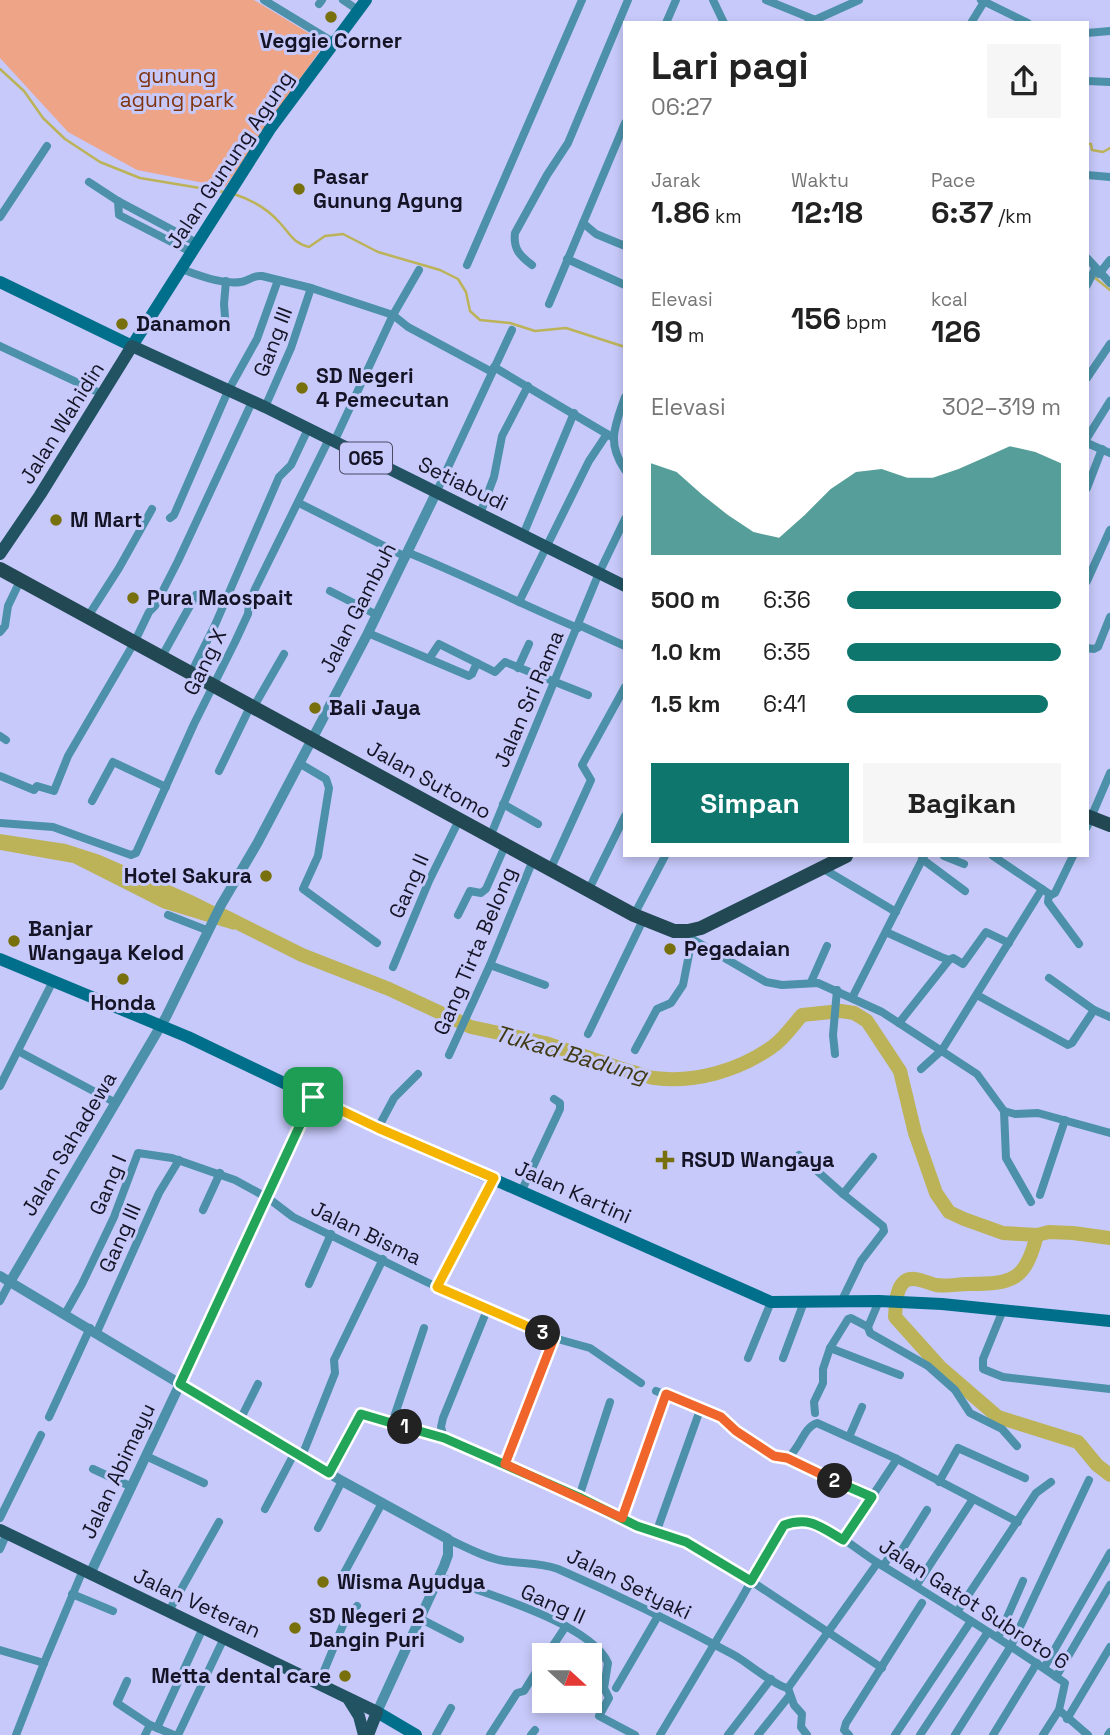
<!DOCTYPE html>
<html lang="id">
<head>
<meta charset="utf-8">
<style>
  :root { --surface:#fff; --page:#f6f6f6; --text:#222; --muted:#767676; --accent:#0f766e }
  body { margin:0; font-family:"Space Grotesk",sans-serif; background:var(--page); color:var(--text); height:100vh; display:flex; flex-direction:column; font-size:26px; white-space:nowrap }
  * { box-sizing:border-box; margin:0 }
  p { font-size:23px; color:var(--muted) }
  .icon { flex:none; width:38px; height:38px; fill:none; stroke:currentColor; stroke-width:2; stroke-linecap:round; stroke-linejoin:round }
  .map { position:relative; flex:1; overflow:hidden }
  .side { position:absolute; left:623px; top:21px; width:466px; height:836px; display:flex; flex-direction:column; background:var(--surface); border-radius:0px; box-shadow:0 4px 10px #0003 }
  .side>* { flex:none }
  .needle { width:46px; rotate:111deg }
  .tools { position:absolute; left:532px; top:1643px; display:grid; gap:14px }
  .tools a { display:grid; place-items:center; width:70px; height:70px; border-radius:0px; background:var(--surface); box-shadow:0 4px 10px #0003; font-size:35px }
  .pin { position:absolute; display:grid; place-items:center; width:60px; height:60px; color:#fff; margin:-30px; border-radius:14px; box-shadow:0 4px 10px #0006 }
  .km { position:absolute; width:35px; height:35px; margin:-18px; border-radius:50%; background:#222; color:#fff; font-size:19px; line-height:35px; text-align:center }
  .round { display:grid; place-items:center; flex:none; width:74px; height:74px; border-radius:0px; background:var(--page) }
  .overview { display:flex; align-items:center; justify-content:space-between; height:119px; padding:0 28px }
  h1 { font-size:38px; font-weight:700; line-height:52px }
  .stats { display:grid; grid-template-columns:repeat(3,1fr); gap:10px; height:119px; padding:7px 28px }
  .stats div { display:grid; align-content:center }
  .stats b { font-size:30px; font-weight:700 }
  .stats small { font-size:19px; font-weight:400 }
  .stats p { font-size:19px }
  .chart { height:196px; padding:14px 28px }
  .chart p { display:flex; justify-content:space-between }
  .chart svg { width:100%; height:126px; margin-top:7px; fill:var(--accent); opacity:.7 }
  .primary-button { display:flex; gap:14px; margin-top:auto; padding:14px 28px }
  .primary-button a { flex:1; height:80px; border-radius:0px; background:var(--accent); color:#fff; font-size:28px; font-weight:700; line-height:80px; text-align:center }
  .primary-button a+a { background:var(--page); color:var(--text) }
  ul { padding:0 28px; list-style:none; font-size:23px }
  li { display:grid; grid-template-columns:112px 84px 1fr; align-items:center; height:52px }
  li i { height:18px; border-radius:9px; background:var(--accent) }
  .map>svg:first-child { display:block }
  .green { fill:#eda487 }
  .water { fill:#bcb358 }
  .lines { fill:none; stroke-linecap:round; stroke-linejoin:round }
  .stream { stroke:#bcb358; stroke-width:2.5 }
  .river { stroke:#bcb358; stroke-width:14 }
  .minor { stroke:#4c91a9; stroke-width:8 }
  .tertiary { stroke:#4c91a9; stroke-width:10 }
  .secondary { stroke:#006f8b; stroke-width:12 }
  .primary { stroke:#225363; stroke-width:12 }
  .trunk { stroke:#224854; stroke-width:14 }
  .split-1-casing { stroke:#fff; stroke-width:14 }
  .split-2-casing { stroke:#fff; stroke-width:14 }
  .split-3-casing { stroke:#fff; stroke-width:14 }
  .split-4-casing { stroke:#fff; stroke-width:14 }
  .split-1 { stroke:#22a559; stroke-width:9 }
  .split-2 { stroke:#22a559; stroke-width:9 }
  .split-3 { stroke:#f0652b; stroke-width:9 }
  .split-4 { stroke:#f5b400; stroke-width:9 }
  .poi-dot { fill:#786f0d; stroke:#c7c9fa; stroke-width:2.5 }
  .labels { text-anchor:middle; stroke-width:6; stroke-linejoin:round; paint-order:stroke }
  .shield { fill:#c7c9fa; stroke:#4a4a66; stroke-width:2 }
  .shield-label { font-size:19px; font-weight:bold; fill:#151426 }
  .poi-label { font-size:21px; font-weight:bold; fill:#151426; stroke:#c7c9fa; text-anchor:start }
  .park-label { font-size:21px; fill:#7f340e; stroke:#c7c9fa }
  .street-label { font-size:21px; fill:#151426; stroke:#c7c9fa }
  .water-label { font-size:23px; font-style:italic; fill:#403b14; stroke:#c7c9fa }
</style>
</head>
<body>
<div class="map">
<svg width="1110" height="1735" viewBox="0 0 1110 1735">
  <rect width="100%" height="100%" fill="#c7c9fa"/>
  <!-- green -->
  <polygon class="green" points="0,0 254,0 325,43 225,187 137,170 68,132 0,58"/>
  <!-- water -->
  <polygon class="water" points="0,834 66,844 100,855 192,895 240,919 234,930 162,908 73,863 0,850"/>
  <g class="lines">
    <!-- stream -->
    <g class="stream">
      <polyline points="0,69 24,91 43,118 65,139 100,162 140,178 224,192"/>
      <polyline points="1087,144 1091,144 1092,150 1103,152 1110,148"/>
      <path d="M234 194C252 200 267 208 280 223 291 235 293 243 309 247L325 236 343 234 378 252 440 270 458 279 466 292 470 311 480 320 510 323 535 331 566 328 625 347"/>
      <polyline points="1094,277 1110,290"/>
    </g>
    <!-- river -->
    <g class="river">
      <path d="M222 915 302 955 389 989 471 1027 545 1043 628 1071C637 1072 645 1077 654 1078 695 1083 738 1071 772 1047 784 1039 793 1025 802 1015L841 1011 854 1013 867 1021 900 1071 915 1133 936 1193 949 1212 964 1219 1003 1233 1037 1235 1049 1232 1073 1233 1110 1238"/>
      <path d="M1037 1235C1025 1281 1013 1284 968 1284 957 1284 947 1287 936 1285 927 1283 914 1275 905 1281 895 1289 896 1306 895 1317L940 1367 998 1417 1078 1442 1097 1465 1110 1475"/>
    </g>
    <!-- minor -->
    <g class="minor">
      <polyline points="264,0 333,42"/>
      <polyline points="343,0 358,10"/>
      <polyline points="713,0 724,23"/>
      <polyline points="766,0 813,19"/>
      <polyline points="981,0 1028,23"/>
      <polyline points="319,4 322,0"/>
      <polyline points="666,23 676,0"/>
      <polyline points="808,23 859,0"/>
      <polyline points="971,23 984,2"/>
      <polyline points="1087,33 1110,31"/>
      <polyline points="1087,81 1110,82"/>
      <polyline points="1087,175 1110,177"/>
      <polyline points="89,182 118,201 197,243"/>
      <polyline points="118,201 119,215 191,252"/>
      <polyline points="0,217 47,146"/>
      <polyline points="583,223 596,234 625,246"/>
      <polyline points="1087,258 1110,283"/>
      <polyline points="567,259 625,285"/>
      <polyline points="467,265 582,0"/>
      <path d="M532 265C520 256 513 249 515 233L547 175 568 143 628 0"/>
      <path d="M181 269C199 275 222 285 241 282 250 281 252 275 262 276L311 288 393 315 419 270"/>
      <polyline points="1099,274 1110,260"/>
      <polyline points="1087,285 1095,269"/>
      <polyline points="549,304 625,123"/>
      <polyline points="225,317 224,304 226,281"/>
      <polyline points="0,346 102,394"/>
      <polyline points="494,367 612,437"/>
      <polyline points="1087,378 1110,344"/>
      <path d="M625 397C615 426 606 442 625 470"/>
      <polyline points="265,407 291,348 311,288"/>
      <polyline points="1087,438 1110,401"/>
      <polyline points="334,442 393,315 408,327 492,372"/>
      <polyline points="1087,443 1110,453"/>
      <polyline points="1087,488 1102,449"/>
      <polyline points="436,493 512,330"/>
      <polyline points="299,503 406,557"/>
      <polyline points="480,514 494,477 502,436 528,386"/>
      <polyline points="170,518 174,515 228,391 257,339 278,280"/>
      <polyline points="523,535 574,413"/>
      <path d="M409 553C466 576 521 604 578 628"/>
      <polyline points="1087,581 1110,530"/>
      <polyline points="330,591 377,615"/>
      <polyline points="519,602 589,461 607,434"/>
      <polyline points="87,618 119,568 152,509"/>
      <polyline points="579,625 625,646"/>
      <polyline points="0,632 5,626 8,606 20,581"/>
      <polyline points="368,633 469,676 472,674 477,663"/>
      <polyline points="1087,648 1094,649 1098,647 1110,617"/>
      <polyline points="161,658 196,595"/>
      <polyline points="429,659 439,644 495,672 505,662 588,695"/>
      <polyline points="518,668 529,644"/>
      <polyline points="190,675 215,625 279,477 291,465 308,429"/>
      <polyline points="253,708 284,654"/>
      <polyline points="0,736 6,740"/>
      <polyline points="299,763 326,779 329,788 318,856 303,889 377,943"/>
      <polyline points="219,771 250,707"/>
      <polyline points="0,776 34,790 37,786 54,791 68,756 134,643 149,612 155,606 178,561 252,402"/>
      <polyline points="92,801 113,762 166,787"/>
      <polyline points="503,804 538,824"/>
      <polyline points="0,823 53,827 131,855 136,853 194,724 235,642 248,614 249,604 255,589 329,439"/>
      <polyline points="1087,827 1110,773"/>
      <polyline points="490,837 599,573 625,519"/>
      <polyline points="944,856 964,864"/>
      <polyline points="993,856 1051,895 1055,893 1073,856"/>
      <polyline points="922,859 965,891"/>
      <polyline points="822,868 896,912"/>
      <polyline points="550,870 591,780 582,765 625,687"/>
      <polyline points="588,891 625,816"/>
      <polyline points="1049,894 1048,902 1079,944"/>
      <polyline points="168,915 209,931"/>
      <polyline points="458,915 470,891 481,893 486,889 505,846"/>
      <polyline points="634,915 665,856"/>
      <polyline points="693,930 692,939 766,982 782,985 818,983 882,1012 977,1074 1004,1111 1015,1114 1038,1113 1110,1133"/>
      <polyline points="886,932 941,957 949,960 953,958 963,964 986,932 1009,943"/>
      <polyline points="490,965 545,985"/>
      <polyline points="393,967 429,881 459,820"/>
      <polyline points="1049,978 1094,1010 1110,1017"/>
      <polyline points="811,982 827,946"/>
      <polyline points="977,995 1068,1045 1072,1043 1094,1010"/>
      <polyline points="852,998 924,856"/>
      <polyline points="899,1023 949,960"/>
      <polyline points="588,1034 643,920"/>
      <polyline points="635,1050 657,1009 671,1003 683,985 692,939"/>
      <polyline points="18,1051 116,1103"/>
      <polyline points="835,1054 833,1035 837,990"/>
      <polyline points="449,1055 490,965 533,860"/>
      <polyline points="921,1069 942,1050 1042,889"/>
      <polyline points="0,1086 53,981"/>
      <polyline points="1004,1111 1006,1158 1031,1202"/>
      <polyline points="378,1128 394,1098 418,1074"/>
      <polyline points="799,1155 843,1194"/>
      <polyline points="522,1190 560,1109 560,1103 554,1099"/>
      <polyline points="1040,1195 1065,1120"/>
      <polyline points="203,1210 220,1173"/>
      <polyline points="309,1284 331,1234"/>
      <polyline points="437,1287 494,1178"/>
      <polyline points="842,1300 861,1261 884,1231 883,1226 843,1194 873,1157"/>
      <polyline points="0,1301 10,1282"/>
      <polyline points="879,1301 868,1327 870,1333 928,1366 955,1390 970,1413 1002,1429 1017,1446"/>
      <polyline points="1003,1310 983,1359 983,1369 1003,1377 1110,1389"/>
      <polyline points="65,1314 82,1284 114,1217 138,1153 172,1158 235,1180 268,1198 293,1217 437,1287 554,1338 590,1348 641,1383"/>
      <polyline points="97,1332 159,1193 179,1160"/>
      <polyline points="830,1348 900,1375"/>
      <polyline points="748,1358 771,1302"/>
      <polyline points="783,1358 804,1302"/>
      <polyline points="656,1391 721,1417 735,1431 761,1449 778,1457 787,1458 872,1497"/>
      <polyline points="815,1413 814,1402 823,1383 823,1369 830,1348 848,1319 851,1318 868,1327"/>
      <polyline points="49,1417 90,1328"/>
      <polyline points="240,1420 258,1384"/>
      <polyline points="392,1423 424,1328"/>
      <polyline points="849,1437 862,1407"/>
      <polyline points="444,1438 441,1427 443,1418 487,1310"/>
      <polyline points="146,1456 204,1483"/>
      <polyline points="302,1456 335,1373 334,1360 383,1259"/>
      <path d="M787 1458C800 1450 803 1427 817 1423L897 1459 1018 1522"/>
      <polyline points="505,1464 554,1338"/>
      <polyline points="93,1469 132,1487"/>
      <polyline points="329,1473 361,1414 444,1438 579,1497 637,1526 686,1542 751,1581 882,1668"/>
      <polyline points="939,1482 958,1448 1025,1478"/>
      <polyline points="579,1497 610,1402"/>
      <polyline points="265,1509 295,1452"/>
      <polyline points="0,1518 41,1435"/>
      <polyline points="623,1519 665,1394"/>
      <polyline points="318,1528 342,1481"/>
      <polyline points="656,1533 700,1410"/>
      <path d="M448 1539C466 1547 485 1558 504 1561 523 1564 540 1562 558 1569 618 1595 677 1624 734 1655 747 1662 776 1687 788 1688"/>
      <polyline points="843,1540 897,1459"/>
      <polyline points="0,1549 7,1533"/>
      <polyline points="883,1566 892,1553 900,1553 927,1510"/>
      <polyline points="342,1577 382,1503"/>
      <path d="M440 1577C481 1592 591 1623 608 1663L604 1688 609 1698 599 1716 635 1735"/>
      <polyline points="916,1586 973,1499"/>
      <polyline points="72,1594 113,1611"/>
      <polyline points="169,1611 219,1522"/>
      <polyline points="957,1612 1036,1493 1051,1482"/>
      <polyline points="421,1619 460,1639"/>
      <polyline points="998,1638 1023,1581"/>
      <polyline points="0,1650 44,1663"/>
      <polyline points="546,1656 566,1626"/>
      <polyline points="1044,1668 1110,1553"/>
      <polyline points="1056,1677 1110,1585"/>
      <polyline points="127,1681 117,1703 150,1725"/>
      <polyline points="319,1683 343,1625 357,1606"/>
      <polyline points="616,1688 658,1616"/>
      <polyline points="788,1688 876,1565"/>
      <polyline points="788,1688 794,1705 802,1714 801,1727 807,1735"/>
      <polyline points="1067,1719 1110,1647"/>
      <polyline points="157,1728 203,1628"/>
      <polyline points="16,1735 44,1663 83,1570"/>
      <polyline points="145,1735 150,1725 174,1735"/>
      <polyline points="178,1735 224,1638"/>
      <polyline points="436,1735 451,1708"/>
      <polyline points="490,1735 517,1693 524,1691 544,1659"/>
      <polyline points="531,1735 535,1730"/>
      <path d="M660 1735 740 1601 780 1530C786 1523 800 1519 809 1521 832 1527 858 1551 878 1563 941 1602 1004 1640 1065 1683L1059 1710 1088 1735"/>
      <polyline points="728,1735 771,1679"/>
      <polyline points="758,1735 790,1695"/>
      <polyline points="849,1735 844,1730 846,1723 922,1603"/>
      <polyline points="895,1735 971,1621"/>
      <polyline points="920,1735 988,1632"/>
      <polyline points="955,1735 1011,1646 1089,1480"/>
      <polyline points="993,1735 1037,1663"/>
      <polyline points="1043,1735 1059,1710"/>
      <polyline points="1108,1735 1110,1732"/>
    </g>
    <!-- tertiary -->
    <g class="tertiary">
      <polyline points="0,1276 342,1481 448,1539 448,1555 444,1566 377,1712"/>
      <polyline points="10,1282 166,1017 221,905 258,842 368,633 436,493"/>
      <polyline points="90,1574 260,1215 313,1097"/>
    </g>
    <!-- secondary -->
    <g class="secondary">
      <polyline points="0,282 132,346 270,129 366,0"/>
      <polyline points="0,959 188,1037 378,1128 771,1302 879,1301 942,1304 1110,1321"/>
      <polyline points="377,1712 416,1735"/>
    </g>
    <!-- primary -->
    <g class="primary">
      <polyline points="0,554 40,495 132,346 265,407 625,586"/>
      <polyline points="0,1530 377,1712 368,1735"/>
      <polyline points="349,1700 359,1716 364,1735"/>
    </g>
    <!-- trunk -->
    <g class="trunk">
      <polyline points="0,569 634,915 674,931 688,931 701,928 846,856"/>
      <polyline points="1087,816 1110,825"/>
    </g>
  </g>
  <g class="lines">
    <defs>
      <polyline id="split-1" points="313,1097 180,1384 329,1473 361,1414 405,1427"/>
      <path id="split-2" d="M405 1427 444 1438 579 1497 637 1526 686 1542 751 1581 784 1525C810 1516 821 1527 843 1540L872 1497 835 1481"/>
      <polyline id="split-3" points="543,1333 554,1338 505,1464 622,1518 666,1394 721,1417 736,1431 774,1456 787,1458 835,1481"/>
      <polyline id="split-4" points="313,1097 378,1128 494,1178 437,1287 543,1333"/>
    </defs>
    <!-- split-1 casing -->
    <use href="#split-1" class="split-1-casing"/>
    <!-- split-2 casing -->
    <use href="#split-2" class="split-2-casing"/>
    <!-- split-3 casing -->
    <use href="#split-3" class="split-3-casing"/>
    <!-- split-4 casing -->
    <use href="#split-4" class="split-4-casing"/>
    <!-- split-1 -->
    <use href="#split-1" class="split-1"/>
    <!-- split-2 -->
    <use href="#split-2" class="split-2"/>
    <!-- split-3 -->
    <use href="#split-3" class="split-3"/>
    <!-- split-4 -->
    <use href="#split-4" class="split-4"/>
  </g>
  <!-- markers -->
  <g class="poi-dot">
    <circle cx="331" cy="17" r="7"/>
    <circle cx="299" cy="189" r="7"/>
    <circle cx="122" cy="324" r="7"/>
    <circle cx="302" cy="388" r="7"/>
    <circle cx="56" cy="520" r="7"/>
    <circle cx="133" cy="598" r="7"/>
    <circle cx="315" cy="708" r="7"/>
    <circle cx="266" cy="876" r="7"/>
    <circle cx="14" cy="941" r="7"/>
    <circle cx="670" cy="949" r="7"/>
    <circle cx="123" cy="979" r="7"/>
    <path d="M661.5 1149.5h7v7h7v7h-7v7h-7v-7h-7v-7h7z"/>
    <circle cx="323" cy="1582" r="7"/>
    <circle cx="295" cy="1628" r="7"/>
    <circle cx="345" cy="1676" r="7"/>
  </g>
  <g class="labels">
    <!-- shield labels -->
    <rect class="shield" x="340" y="442.5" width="52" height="31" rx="5"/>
    <g class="shield-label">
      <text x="366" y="465">065</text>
    </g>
    <!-- poi labels -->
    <g class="poi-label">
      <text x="331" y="48" text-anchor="middle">Veggie Corner</text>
      <text x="313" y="184">Pasar<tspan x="313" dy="24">Gunung Agung</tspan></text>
      <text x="136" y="331">Danamon</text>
      <text x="316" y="383">SD Negeri<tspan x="316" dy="24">4 Pemecutan</tspan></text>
      <text x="70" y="527">M Mart</text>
      <text x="147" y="605">Pura Maospait</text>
      <text x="329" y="715">Bali Jaya</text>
      <text x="252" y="883" text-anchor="end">Hotel Sakura</text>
      <text x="28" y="936">Banjar<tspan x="28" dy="24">Wangaya Kelod</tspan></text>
      <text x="684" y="956">Pegadaian</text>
      <text x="123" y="1010" text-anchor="middle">Honda</text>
      <text x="681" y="1167">RSUD Wangaya</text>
      <text x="337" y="1589">Wisma Ayudya</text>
      <text x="309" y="1623">SD Negeri 2<tspan x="309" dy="24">Dangin Puri</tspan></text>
      <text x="331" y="1683" text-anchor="end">Metta dental care</text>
    </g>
    <!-- park labels -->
    <g class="park-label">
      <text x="177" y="83">gunung<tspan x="177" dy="24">agung park</tspan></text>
    </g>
    <!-- street labels -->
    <g class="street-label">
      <text transform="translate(230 160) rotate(-56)" y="7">Jalan Gunung Agung</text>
      <text transform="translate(273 342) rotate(-69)" y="7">Gang III</text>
      <text transform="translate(62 423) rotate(-58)" y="7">Jalan Wahidin</text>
      <text transform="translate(463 484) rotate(26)" y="7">Setiabudi</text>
      <text transform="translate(358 608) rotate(-63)" y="7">Jalan Gambuh</text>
      <text transform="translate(205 662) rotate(-64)" y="7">Gang X</text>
      <text transform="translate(529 699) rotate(-67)" y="7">Jalan Sri Rama</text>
      <text transform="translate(429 780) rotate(29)" y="7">Jalan Sutomo</text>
      <text transform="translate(409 886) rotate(-66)" y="7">Gang II</text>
      <text transform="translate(475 951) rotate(-67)" y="7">Gang Tirta Belong</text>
      <text transform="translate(69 1144) rotate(-59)" y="7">Jalan Sahadewa</text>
      <text transform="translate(108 1185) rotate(-67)" y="7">Gang I</text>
      <text transform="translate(573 1192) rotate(24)" y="7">Jalan Kartini</text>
      <text transform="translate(366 1233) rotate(26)" y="7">Jalan Bisma</text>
      <text transform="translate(120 1238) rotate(-66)" y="7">Gang III</text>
      <text transform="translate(118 1471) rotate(-65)" y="7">Jalan Abimayu</text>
      <text transform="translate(629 1584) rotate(26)" y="7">Jalan Setyaki</text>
      <text transform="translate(197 1603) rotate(25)" y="7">Jalan Veteran</text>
      <text transform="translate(553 1604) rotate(24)" y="7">Gang II</text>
      <text transform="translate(974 1604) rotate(33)" y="7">Jalan Gatot Subroto 6</text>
    </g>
    <!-- water labels -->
    <g class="water-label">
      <text transform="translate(571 1054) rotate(16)" y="8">Tukad Badung</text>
    </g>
  </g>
</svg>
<div class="tools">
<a><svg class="needle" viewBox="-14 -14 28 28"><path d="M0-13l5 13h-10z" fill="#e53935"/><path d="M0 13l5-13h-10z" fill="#767676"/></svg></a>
</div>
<div class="pin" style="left:313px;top:1097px;background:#1e9e55"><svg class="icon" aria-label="arrive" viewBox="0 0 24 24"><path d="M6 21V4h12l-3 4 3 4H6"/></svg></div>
<b class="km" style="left:405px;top:1427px">1</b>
<b class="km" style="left:835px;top:1481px">2</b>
<b class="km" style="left:543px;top:1333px">3</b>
<section class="side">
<div class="overview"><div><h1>Lari pagi</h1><p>06:27</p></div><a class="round"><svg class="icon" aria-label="share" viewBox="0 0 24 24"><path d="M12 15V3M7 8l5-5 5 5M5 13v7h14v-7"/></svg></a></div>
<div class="stats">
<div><p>Jarak</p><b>1.86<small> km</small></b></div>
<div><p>Waktu</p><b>12:18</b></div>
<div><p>Pace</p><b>6:37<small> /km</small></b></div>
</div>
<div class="stats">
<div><p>Elevasi</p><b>19<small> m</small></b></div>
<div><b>156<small> bpm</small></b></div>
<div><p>kcal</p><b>126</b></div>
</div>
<div class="chart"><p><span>Elevasi</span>302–319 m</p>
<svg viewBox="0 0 160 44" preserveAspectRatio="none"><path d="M0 44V12L10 15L20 23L30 30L40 36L50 38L60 30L70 21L80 15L90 14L100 17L110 17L120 14L130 10L140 6L150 8L160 12V44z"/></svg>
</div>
<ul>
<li><b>500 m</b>6:36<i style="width:100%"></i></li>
<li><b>1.0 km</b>6:35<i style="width:100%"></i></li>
<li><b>1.5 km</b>6:41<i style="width:94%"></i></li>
</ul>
<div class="primary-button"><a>Simpan</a><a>Bagikan</a></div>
</section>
</div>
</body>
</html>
